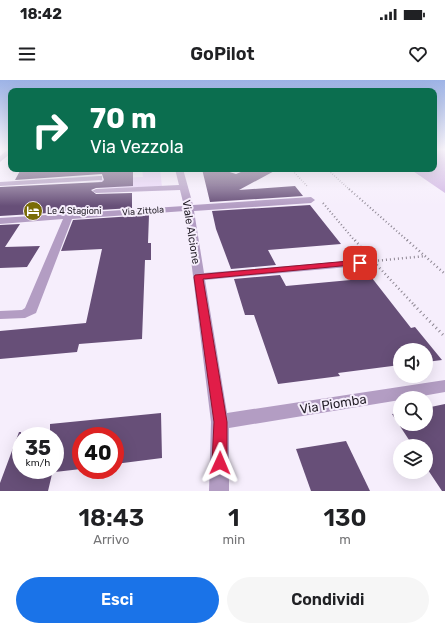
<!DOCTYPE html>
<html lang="it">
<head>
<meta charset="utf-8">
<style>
  body { margin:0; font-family:Rubik,sans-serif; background:#f6f6f6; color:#202124; height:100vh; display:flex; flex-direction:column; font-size:15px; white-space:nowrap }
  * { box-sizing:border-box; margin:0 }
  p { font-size:13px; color:#757577 }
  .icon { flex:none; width:22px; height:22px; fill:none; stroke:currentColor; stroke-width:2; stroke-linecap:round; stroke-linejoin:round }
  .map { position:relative; height:411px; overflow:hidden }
  .side { display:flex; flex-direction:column; background:#fff; flex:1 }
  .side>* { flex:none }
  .guide { position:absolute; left:8px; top:8px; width:429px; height:84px; border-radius:8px; box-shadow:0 4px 16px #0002; background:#0b6e4f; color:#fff; overflow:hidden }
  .buttons { position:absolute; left:393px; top:263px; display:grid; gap:8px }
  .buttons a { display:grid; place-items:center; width:40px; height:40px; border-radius:50%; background:#fff; box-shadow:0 4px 16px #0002; font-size:20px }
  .speed { position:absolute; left:12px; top:347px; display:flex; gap:8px; font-size:20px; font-weight:700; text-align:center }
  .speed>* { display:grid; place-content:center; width:52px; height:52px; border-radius:50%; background:#fff; box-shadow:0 4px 16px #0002; line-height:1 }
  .speed small { font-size:10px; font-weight:400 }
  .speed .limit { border:6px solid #d22; background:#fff; color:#111 }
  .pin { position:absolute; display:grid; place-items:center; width:34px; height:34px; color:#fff; margin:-17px; border-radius:8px; box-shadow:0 2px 6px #0006 }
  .me { position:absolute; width:44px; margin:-22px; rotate:1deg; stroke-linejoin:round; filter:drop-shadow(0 0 3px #0008) }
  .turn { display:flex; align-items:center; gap:14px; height:84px; padding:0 16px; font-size:18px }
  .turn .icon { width:52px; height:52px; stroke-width:2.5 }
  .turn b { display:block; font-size:28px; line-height:34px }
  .eta { display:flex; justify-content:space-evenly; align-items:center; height:68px; text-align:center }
  .eta b { font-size:24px; font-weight:600; line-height:28px }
  .button { display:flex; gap:8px; margin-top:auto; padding:8px 16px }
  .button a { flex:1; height:46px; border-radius:24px; background:#1a73e8; color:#fff; font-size:16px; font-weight:600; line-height:46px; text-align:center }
  .button a+a { background:#f6f6f6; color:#202124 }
  .status { display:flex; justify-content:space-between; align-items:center; height:28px; padding:0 20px; background:#fff; direction:ltr }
  .status svg { height:11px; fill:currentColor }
  header { display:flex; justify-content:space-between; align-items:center; height:52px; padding:0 16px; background:#fff; font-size:18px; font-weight:600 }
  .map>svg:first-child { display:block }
  .green { fill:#ead6f9 }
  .water { fill:#ceb2e2 }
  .building { fill:#674f78 }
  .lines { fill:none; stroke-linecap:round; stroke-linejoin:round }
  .path-far3 { stroke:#8d8692; stroke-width:1.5; stroke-dasharray:0.5 2; stroke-linecap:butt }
  .path-far2 { stroke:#8d8692; stroke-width:2; stroke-dasharray:1 2.5; stroke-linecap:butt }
  .path-far1 { stroke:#8d8692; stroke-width:2.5; stroke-dasharray:1 3; stroke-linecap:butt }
  .path { stroke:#8d8692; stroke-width:3; stroke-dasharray:1 3.5; stroke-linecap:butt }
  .minor { fill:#b39dc3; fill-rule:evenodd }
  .route { fill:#e11d48; stroke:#92132f }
  .labels { text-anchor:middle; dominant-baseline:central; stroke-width:4; stroke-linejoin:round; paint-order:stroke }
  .far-poi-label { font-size:9px; fill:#241f28; stroke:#f6eefc; text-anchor:start }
  .far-street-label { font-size:9px; fill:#241f28; stroke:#f6eefc }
  .street-label { font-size:11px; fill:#241f28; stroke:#f6eefc }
  .near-street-label { font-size:13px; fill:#241f28; stroke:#f6eefc }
</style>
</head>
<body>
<div class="status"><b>18:42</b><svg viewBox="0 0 49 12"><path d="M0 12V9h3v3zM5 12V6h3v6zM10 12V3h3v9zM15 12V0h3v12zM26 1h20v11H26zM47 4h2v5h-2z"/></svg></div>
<header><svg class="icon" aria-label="menu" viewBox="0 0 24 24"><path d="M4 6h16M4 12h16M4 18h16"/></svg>GoPilot<svg class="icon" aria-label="heart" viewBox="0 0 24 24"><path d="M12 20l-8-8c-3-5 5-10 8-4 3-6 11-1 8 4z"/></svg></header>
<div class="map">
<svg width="445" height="411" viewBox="0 0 445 411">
  <rect width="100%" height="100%" fill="#f6eefc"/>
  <path class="green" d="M142 89H160L162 107 98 108 100 99 143 97Z"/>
  <path class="water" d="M434 69H445V113L410 89H434Z"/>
  <g class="building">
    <path d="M21 89H133V106L96 108 91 110 96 114 132 113V128L0 136V107L102 102 104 100 102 94 15 100Z"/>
    <path d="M202 89H220L236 94 248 89H278L239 110 295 106 303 116 210 122Z"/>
    <path d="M310 125 341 164 268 170 276 185 231 189 216 149 212 131Z"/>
    <path d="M149 135 148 163H151V180H145L142 259 79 264 77 272 0 279V251L86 243 102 169 61 171 73 140Z"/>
    <path d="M20 144 5 167 40 166 27 187 0 188V145Z"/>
    <path d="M280 195 286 206 372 198 411 248 415 247 442 280 426 282V270H400V285L338 293 340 296 278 304 254 235H245L234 199Z"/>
    <path d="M445 324V411H442L426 387V366H413L392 334 400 333V344H426V328Z"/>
    <path d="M161 333 162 378 115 384V356H81V389L55 392V356H50V344Z"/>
    <path d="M19 352H21V390H53L48 411H0V403Z"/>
    <path d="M346 361 370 411H311L296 369Z"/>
  </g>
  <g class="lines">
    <g class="path-far3">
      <path d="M291 89 307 106"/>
      <path d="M327 89 350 110"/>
    </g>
    <g class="path-far2">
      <path d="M349 109 408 161"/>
      <path d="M323 123 355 161"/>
    </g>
    <g class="path-far1">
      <path d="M355 160 364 171"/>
      <path d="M407 160 445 194"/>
      <path d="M374 181 426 176"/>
      <path d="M374 182 415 226"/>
    </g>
    <path class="path" d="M414 225 445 257"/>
    <g class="minor">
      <path d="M8 69H11V73L0 82V76Z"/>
      <path d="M175 89H183L193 125 311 117 315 120 311 123 194 131 204 193 359 180 365 183 359 186 205 200 227 333 445 300V312L411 318H400V320L229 348V411H209L211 342 185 131 72 139 36 233 25 238 0 239V231L22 230 25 228 63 139 0 144V138L184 126 180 110 96 113 92 111 96 109 179 105Z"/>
      <path d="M99 96H102V100L0 106V102Z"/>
    </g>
  </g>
  <linearGradient id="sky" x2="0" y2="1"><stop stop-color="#9db3e6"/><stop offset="0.55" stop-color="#fbf7fe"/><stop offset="1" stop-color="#fbf7fe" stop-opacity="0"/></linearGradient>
  <rect width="445" height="126" fill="url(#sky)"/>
  <path class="route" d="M360 180 362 181 364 183 362 184 203 199 227 342V383L225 388 220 390 215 388 212 383 214 342 194 197 195 195Z"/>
  <defs>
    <symbol id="hotel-disc" viewBox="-11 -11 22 22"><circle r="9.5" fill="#7a6c07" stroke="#f6eefc"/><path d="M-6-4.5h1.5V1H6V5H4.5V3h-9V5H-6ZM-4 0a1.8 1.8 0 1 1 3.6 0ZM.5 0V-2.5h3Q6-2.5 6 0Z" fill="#fff"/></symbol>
  </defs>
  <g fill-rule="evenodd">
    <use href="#hotel-disc" x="22" y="120" width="22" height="22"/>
  </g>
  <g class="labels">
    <g class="far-poi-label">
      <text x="47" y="131">Le 4 Stagioni</text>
    </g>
    <g class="far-street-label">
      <text transform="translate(143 131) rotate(-4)">Via Zittola</text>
    </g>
    <g class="street-label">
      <text transform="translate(191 152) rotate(81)">Viale Alcione</text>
    </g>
    <g class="near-street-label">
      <text transform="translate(333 324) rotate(-9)">Via Piomba</text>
    </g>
  </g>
</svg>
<div class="buttons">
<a><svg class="icon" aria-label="sound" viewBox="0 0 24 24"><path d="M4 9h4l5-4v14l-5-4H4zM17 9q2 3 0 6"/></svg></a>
<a><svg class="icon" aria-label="search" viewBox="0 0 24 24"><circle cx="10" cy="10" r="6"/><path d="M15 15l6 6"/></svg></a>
<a><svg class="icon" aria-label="layers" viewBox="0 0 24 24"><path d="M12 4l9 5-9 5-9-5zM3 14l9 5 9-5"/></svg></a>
</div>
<div class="speed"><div>35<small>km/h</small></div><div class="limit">40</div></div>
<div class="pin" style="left:360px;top:183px;background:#d93025"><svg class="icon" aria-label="arrive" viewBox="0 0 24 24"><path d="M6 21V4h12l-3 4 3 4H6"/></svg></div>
<svg class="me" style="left:220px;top:383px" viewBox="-20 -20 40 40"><path d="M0-17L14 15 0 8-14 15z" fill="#e11d48" stroke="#fff" stroke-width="4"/></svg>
<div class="guide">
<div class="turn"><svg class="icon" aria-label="right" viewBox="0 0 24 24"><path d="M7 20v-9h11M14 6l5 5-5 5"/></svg><div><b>70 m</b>Via Vezzola</div></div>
</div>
</div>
<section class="side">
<div class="eta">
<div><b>18:43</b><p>Arrivo</p></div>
<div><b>1</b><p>min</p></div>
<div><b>130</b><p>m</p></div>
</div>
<div class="button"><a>Esci</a><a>Condividi</a></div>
</section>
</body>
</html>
